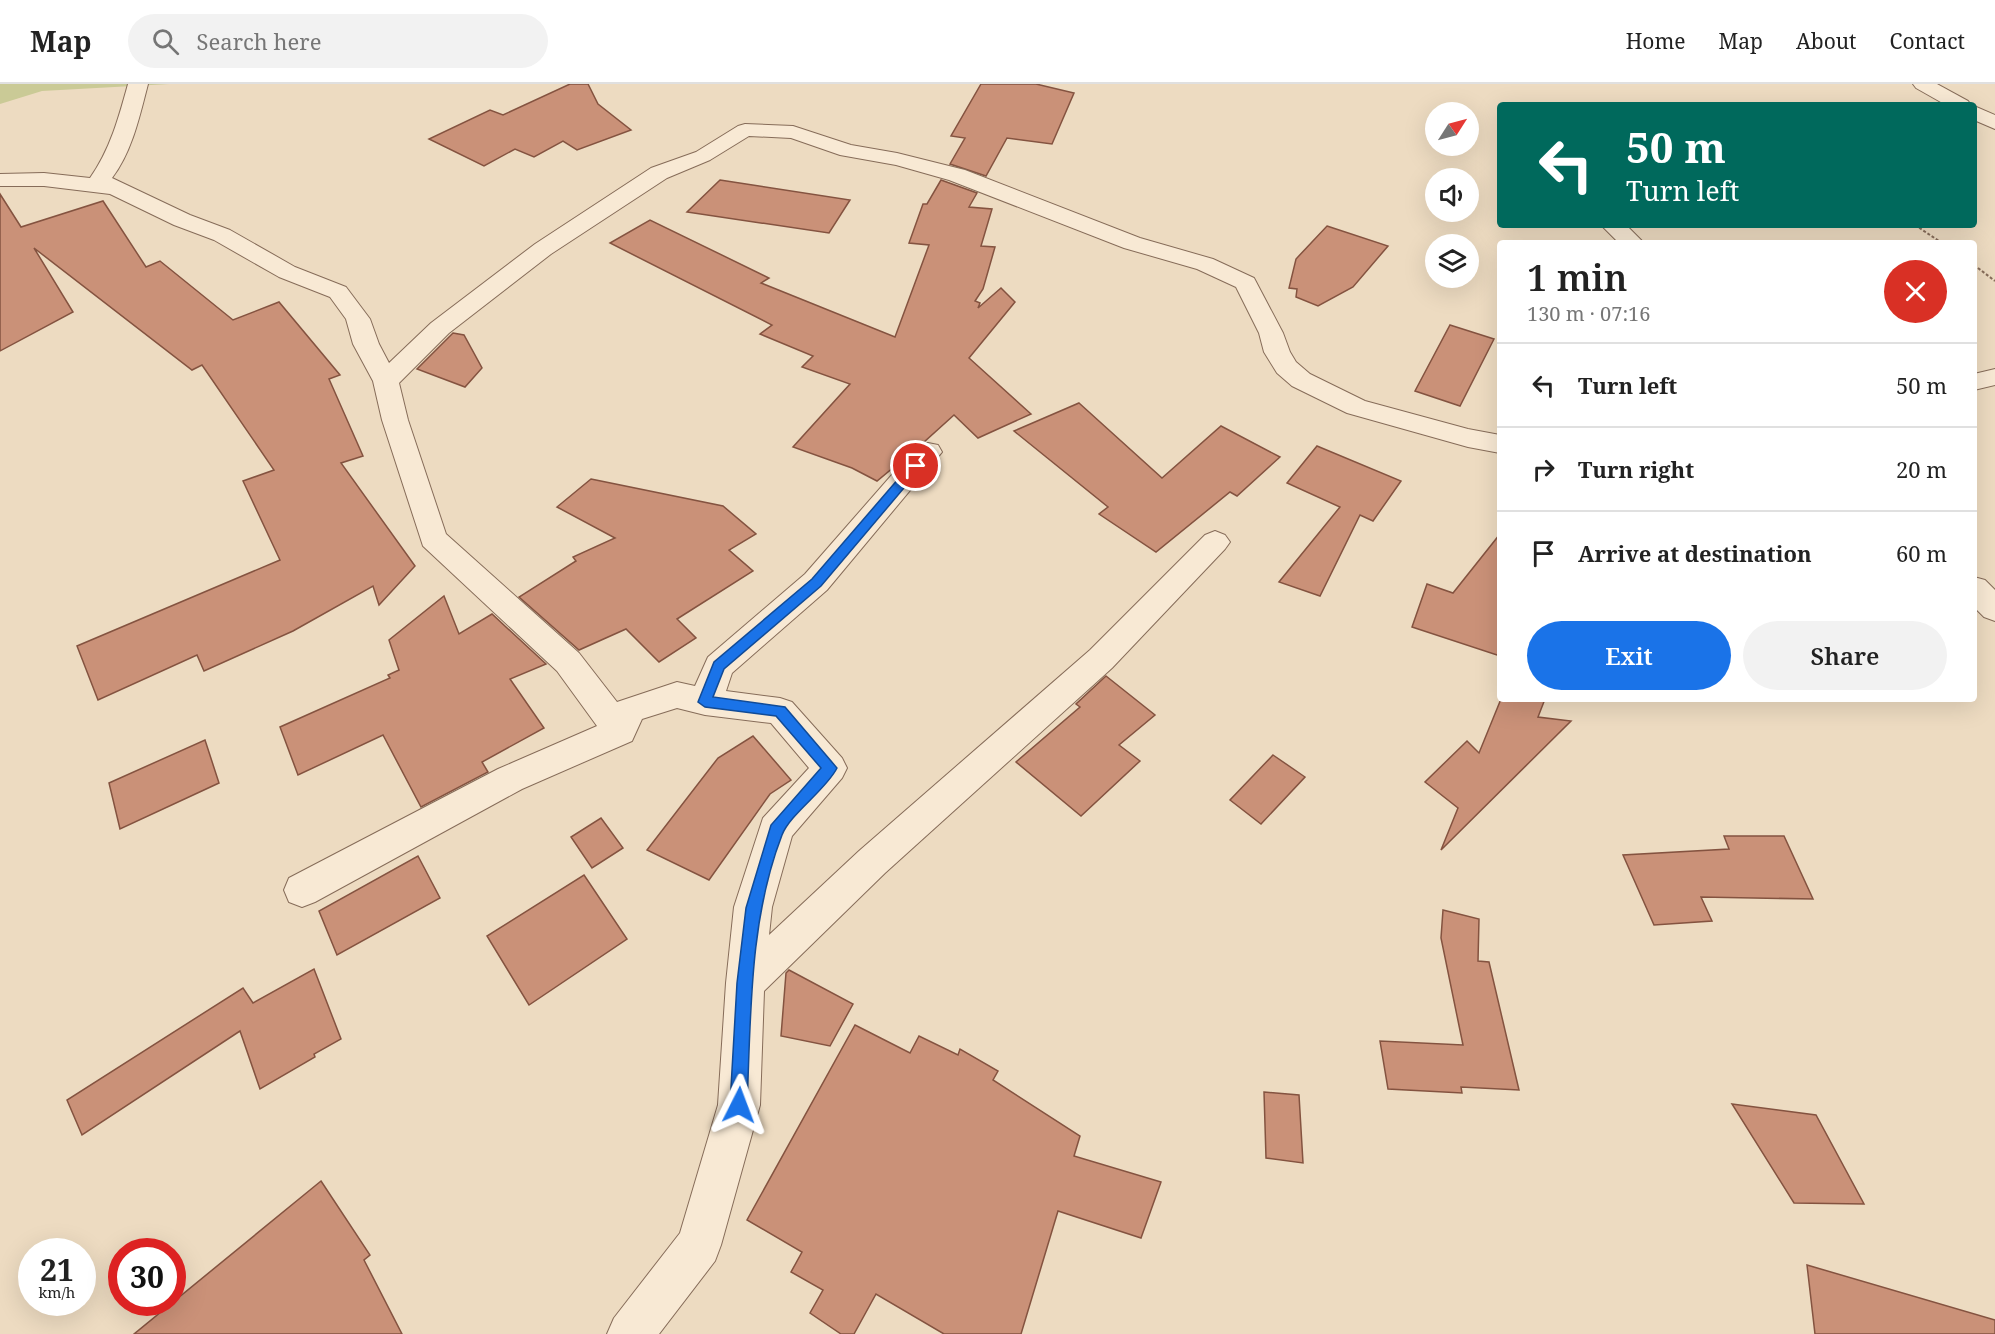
<!DOCTYPE html>
<html lang="en">
<head>
<meta charset="utf-8">
<style>
  body { margin:0; font-family:"Noto Serif",serif; background:#f2f2f2; color:#222; height:100vh; display:flex; flex-direction:column; font-size:22px; white-space:nowrap }
  * { box-sizing:border-box; margin:0 }
  p { font-size:20px; color:#767676 }
  .icon { flex:none; width:33px; height:33px; fill:none; stroke:currentColor; stroke-width:2; stroke-linecap:round; stroke-linejoin:round }
  .map { position:relative; flex:1; overflow:hidden }
  .details { position:absolute; left:1497px; top:156px; width:480px; height:462px; display:flex; flex-direction:column; background:#fff; border-radius:6px; box-shadow:0 6px 24px #0002 }
  .details>* { flex:none }
  .top-card { position:absolute; left:1497px; top:18px; width:480px; height:126px; border-radius:6px; box-shadow:0 6px 24px #0002; background:#00695c; color:#fff; overflow:hidden }
  .needle { width:39px; rotate:54deg }
  .buttons { position:absolute; left:1425px; top:18px; display:grid; gap:12px }
  .buttons a { display:grid; place-items:center; width:54px; height:54px; border-radius:50%; background:#fff; box-shadow:0 6px 24px #0002; font-size:30px }
  .speed { position:absolute; left:18px; top:1154px; display:flex; gap:12px; font-size:30px; font-weight:700; text-align:center }
  .speed>* { display:grid; place-content:center; width:78px; height:78px; border-radius:50%; background:#fff; box-shadow:0 6px 24px #0002; line-height:1 }
  .speed small { font-size:15px; font-weight:400 }
  .speed .limit { border:9px solid #d22; background:#fff; color:#111 }
  .pin { position:absolute; display:grid; place-items:center; width:51px; height:51px; color:#fff; margin:-26px; border:3px solid #fff; border-radius:50%; box-shadow:0 2px 6px #0007 }
  .me { position:absolute; width:66px; margin:-33px; rotate:3deg; stroke-linejoin:round; filter:drop-shadow(0 0 4px #0008) }
  .turn { display:flex; align-items:center; gap:21px; height:126px; padding:0 30px; font-size:27px }
  .turn .icon { width:78px; height:78px; stroke-width:2.5 }
  .turn b { display:block; font-size:42px; line-height:51px }
  .round { display:grid; place-items:center; flex:none; width:63px; height:63px; border-radius:32px; background:#f2f2f2 }
  .overview { display:flex; align-items:center; justify-content:space-between; height:102px; padding:0 30px }
  h1 { font-size:36px; font-weight:600; line-height:45px }
  .cta { display:flex; gap:12px; margin-top:auto; padding:12px 30px }
  .cta a { flex:1; height:69px; border-radius:36px; background:#1a73e8; color:#fff; font-size:24px; font-weight:600; line-height:69px; text-align:center }
  .cta a+a { background:#f2f2f2; color:#222 }
  ul { padding:0; list-style:none }
  li { display:flex; align-items:center; gap:18px; height:84px; padding:0 30px; border-top:2px solid #e0e0e0 }
  li div { flex:1 }
  li b { display:block; font-size:22px }
  li em { font-style:normal }
  header { display:flex; align-items:center; gap:36px; box-sizing:border-box; height:84px; padding:0 30px; background:#fff; border-bottom:2px solid #e0e0e0 }
  header strong { font-size:28px }
  nav { display:flex; gap:33px; margin-inline-start:auto; font-size:21px }
  .search { width:420px; height:54px; background:#f2f2f2; display:flex; align-items:center; gap:15px; box-sizing:border-box; padding:0 21px; border-radius:33px; color:#767676; font-size:22px }
  .map>svg:first-child { display:block }
  .green { fill:#caca96 }
  .building { fill:#ca9178; stroke:#845340; stroke-width:1.5 }
  .lines { fill:none; stroke-linecap:round; stroke-linejoin:round }
  .street-casing { stroke:#866c59; stroke-width:2 }
  .path { stroke:#866c59; stroke-width:2; stroke-dasharray:3 2; stroke-linecap:butt }
  .street { fill:#f8e9d4; fill-rule:evenodd }
  .route { fill:#1a73e8; stroke:#114b97; stroke-width:1.5 }
</style>
</head>
<body>
<header>
<strong>Map</strong>
<div class="search"><svg class="icon" aria-label="search" viewBox="0 0 24 24"><circle cx="10" cy="10" r="6"/><path d="M15 15l6 6"/></svg>Search here</div>
<nav><a>Home</a><a>Map</a><a>About</a><a>Contact</a></nav>
</header>
<div class="map">
<svg width="1995" height="1250" viewBox="0 0 1995 1250">
  <rect width="100%" height="100%" fill="#eddbc1"/>
  <path class="green" d="M0 0H169L42 7 0 20Z"/>
  <g class="building">
    <path d="M570 0H588L598 20 631 46 577 66 563 57 534 73 515 65 484 82 429 55 490 26 503 31Z"/>
    <path d="M981 0H1036L1074 9 1052 60 1007 54 986 92 950 80 965 54 951 52Z"/>
    <path d="M720 96 850 116 829 149 687 128Z"/>
    <path d="M941 96 977 109 969 123 992 125 981 162 995 163 983 205 975 217 980 219 978 224 1001 204 1015 218 969 274 1031 330 978 354 954 331 924 358 916 360 900 378 877 397 852 384 793 363 850 300 802 283 813 272 760 250 772 241 610 159 650 136 769 194 761 199 895 253 929 161 909 159 923 120H927Z"/>
    <path d="M0 110 21 143 103 117 146 183 160 177 233 236 279 218 340 291 329 295 363 372 341 379 415 482 379 521 373 502 293 547 204 587 197 571 98 616 77 562 280 476 243 397 274 386 202 281 192 286 34 164 73 228 0 267Z"/>
    <path d="M1327 142 1388 162 1353 203 1318 222 1296 213 1297 205 1289 204 1296 175Z"/>
    <path d="M1450 241 1494 255 1460 322 1415 307Z"/>
    <path d="M453 249 464 251 482 284 465 303 417 285Z"/>
    <path d="M1079 319 1162 394 1221 342 1280 373 1237 412 1230 408 1156 468 1099 430 1108 423 1014 347Z"/>
    <path d="M1317 362 1401 397 1373 437 1360 431 1320 512 1279 498 1340 423 1287 399Z"/>
    <path d="M591 395 723 422 756 450 729 466 753 487 677 535 696 554 659 578 626 545 579 566 519 513 576 477 573 473 615 454 557 423Z"/>
    <path d="M1500 450V572L1412 543 1427 500 1453 509Z"/>
    <path d="M444 512 459 550 492 530 546 580 510 595 544 644 482 678 488 688 421 723 383 651 298 691 280 643 390 594 388 591 399 586 389 556Z"/>
    <path d="M1106 592 1155 631 1119 661 1140 677 1081 732 1016 678 1080 623 1076 620Z"/>
    <path d="M1501 615H1545L1538 633 1571 637 1441 766 1458 724 1425 698 1467 657 1479 669Z"/>
    <path d="M753 652 791 696 770 710 709 796 647 766 718 674Z"/>
    <path d="M205 656 219 699 120 745 109 699Z"/>
    <path d="M1273 671 1305 693 1261 740 1230 716Z"/>
    <path d="M601 734 623 764 592 784 571 753Z"/>
    <path d="M1724 752H1784L1813 815 1701 813 1712 837 1654 841 1623 771 1729 765Z"/>
    <path d="M418 772 440 814 337 871 319 827Z"/>
    <path d="M584 791 627 855 529 921 487 852Z"/>
    <path d="M1443 826 1479 835 1478 877 1489 878 1519 1006 1461 1003 1462 1009 1388 1005 1380 957 1463 961 1441 854Z"/>
    <path d="M314 885 341 955 314 970 315 973 260 1005 240 947 82 1051 67 1016 243 904 253 919Z"/>
    <path d="M789 886 853 920 830 962 781 952 786 889Z"/>
    <path d="M855 941 910 969 919 952 958 971 960 965 998 987 993 996 1080 1052 1074 1072 1161 1098 1141 1154 1058 1127 1021 1250H944L876 1210 854 1250H841L810 1229 823 1206 791 1188 802 1168 747 1136Z"/>
    <path d="M1264 1008 1299 1011 1303 1079 1266 1074Z"/>
    <path d="M1732 1020 1816 1031 1864 1120 1794 1119Z"/>
    <path d="M321 1097 370 1171 364 1176 402 1250H134Z"/>
    <path d="M1807 1181 1995 1236V1250H1815Z"/>
  </g>
  <g class="lines">
    <defs>
      <g id="street">
        <path d="M128 0H148C140 31 132 68 112 94L190 131 230 146 295 183 346 203 370 235 379 260 389 279 431 239 535 160 651 84 696 68 738 42 745 40 793 42 851 61 897 69 965 86 1140 154 1213 175 1254 194 1283 249 1290 268 1296 278 1310 290 1365 317 1468 345 1500 351V369L1468 363 1347 329 1292 302 1277 289 1264 268 1259 249 1236 203 1197 185 1124 164 949 96 896 81 840 71 791 54 749 52 710 76 667 94 551 170 449 249 399 299 408 336 446 450 579 569 617 618 677 598 695 602 708 573 805 490 918 361 928 359 938 361 942 368 827 506 732 589 726 607 780 614 792 618 842 674 847 684 842 694 792 752 772 823 769 851 859 767 1090 566 1205 451 1215 447 1225 451 1230 458 1225 465 1112 584 885 789 764 907 760 1021 721 1161 715 1177 659 1250H607L614 1234 680 1149 718 1021 726 899 734 823 763 734 809 684 771 639 705 631 677 624 642 635 632 657 522 705 315 818 302 823 289 818 284 806 289 794 498 685 597 642 557 587 423 462 382 336 373 297 353 260 346 235 330 213 279 193 214 156 174 141 110 110 44 102H0V90L44 89 90 94C110 66 119 33 128 0Z"/>
        <path d="M1913 0H1937L1968 17 1971 21H1946L1916 4Z"/>
        <path d="M1974 22 1995 31V45L1974 36Z"/>
        <path d="M1601 141H1626L1644 159H1619Z"/>
        <path d="M1995 285V301L1974 306V290Z"/>
        <path d="M1974 493 1985 496 1995 506V537L1984 533 1974 523Z"/>
      </g>
    </defs>
    <use href="#street" class="street-casing"/>
    <g class="path">
      <path d="M1915 141 1942 159"/>
      <path d="M1974 181 1995 197"/>
    </g>
    <use href="#street" class="street"/>
  </g>
  <path class="route" d="M916 378 921 382 920 385 821 502 724 585 713 613 785 623 837 684C826 706 790 730 782 751 749 836 751 931 747 1021L745 1027 739 1030 733 1027 730 1021 737 899 746 824 771 741 821 684 776 632 705 623 698 618 714 578 812 495 912 379Z"/>
</svg>
<div class="buttons">
<a><svg class="needle" viewBox="-14 -14 28 28"><path d="M0-13l5 13h-10z" fill="#e53935"/><path d="M0 13l5-13h-10z" fill="#767676"/></svg></a>
<a><svg class="icon" aria-label="sound" viewBox="0 0 24 24"><path d="M4 9h4l5-4v14l-5-4H4zM17 9q2 3 0 6"/></svg></a>
<a><svg class="icon" aria-label="layers" viewBox="0 0 24 24"><path d="M12 4l9 5-9 5-9-5zM3 14l9 5 9-5"/></svg></a>
</div>
<div class="speed"><div>21<small>km/h</small></div><div class="limit">30</div></div>
<div class="pin" style="left:916px;top:382px;background:#d93025"><svg class="icon" aria-label="arrive" viewBox="0 0 24 24"><path d="M6 21V4h12l-3 4 3 4H6"/></svg></div>
<svg class="me" style="left:739px;top:1021px" viewBox="-20 -20 40 40"><path d="M0-17L14 15 0 8-14 15z" fill="#1a73e8" stroke="#fff" stroke-width="4"/></svg>
<div class="top-card">
<div class="turn"><svg class="icon" aria-label="left" viewBox="0 0 24 24"><path d="M17 20v-9H6M10 6l-5 5 5 5"/></svg><div><b>50 m</b>Turn left</div></div>
</div>
<section class="details">
<div class="overview"><div><h1>1 min</h1><p>130 m · 07:16</p></div><a class="round" style="background:#d93025;color:#fff"><svg class="icon" aria-label="close" viewBox="0 0 24 24"><path d="M6 6l12 12M18 6L6 18"/></svg></a></div>
<ul>
<li><svg class="icon" aria-label="left" viewBox="0 0 24 24"><path d="M17 20v-9H6M10 6l-5 5 5 5"/></svg><div><b>Turn left</b></div><em>50 m</em></li>
<li><svg class="icon" aria-label="right" viewBox="0 0 24 24"><path d="M7 20v-9h11M14 6l5 5-5 5"/></svg><div><b>Turn right</b></div><em>20 m</em></li>
<li><svg class="icon" aria-label="arrive" viewBox="0 0 24 24"><path d="M6 21V4h12l-3 4 3 4H6"/></svg><div><b>Arrive at destination</b></div><em>60 m</em></li>
</ul>
<div class="cta"><a>Exit</a><a>Share</a></div>
</section>
</div>
</body>
</html>
